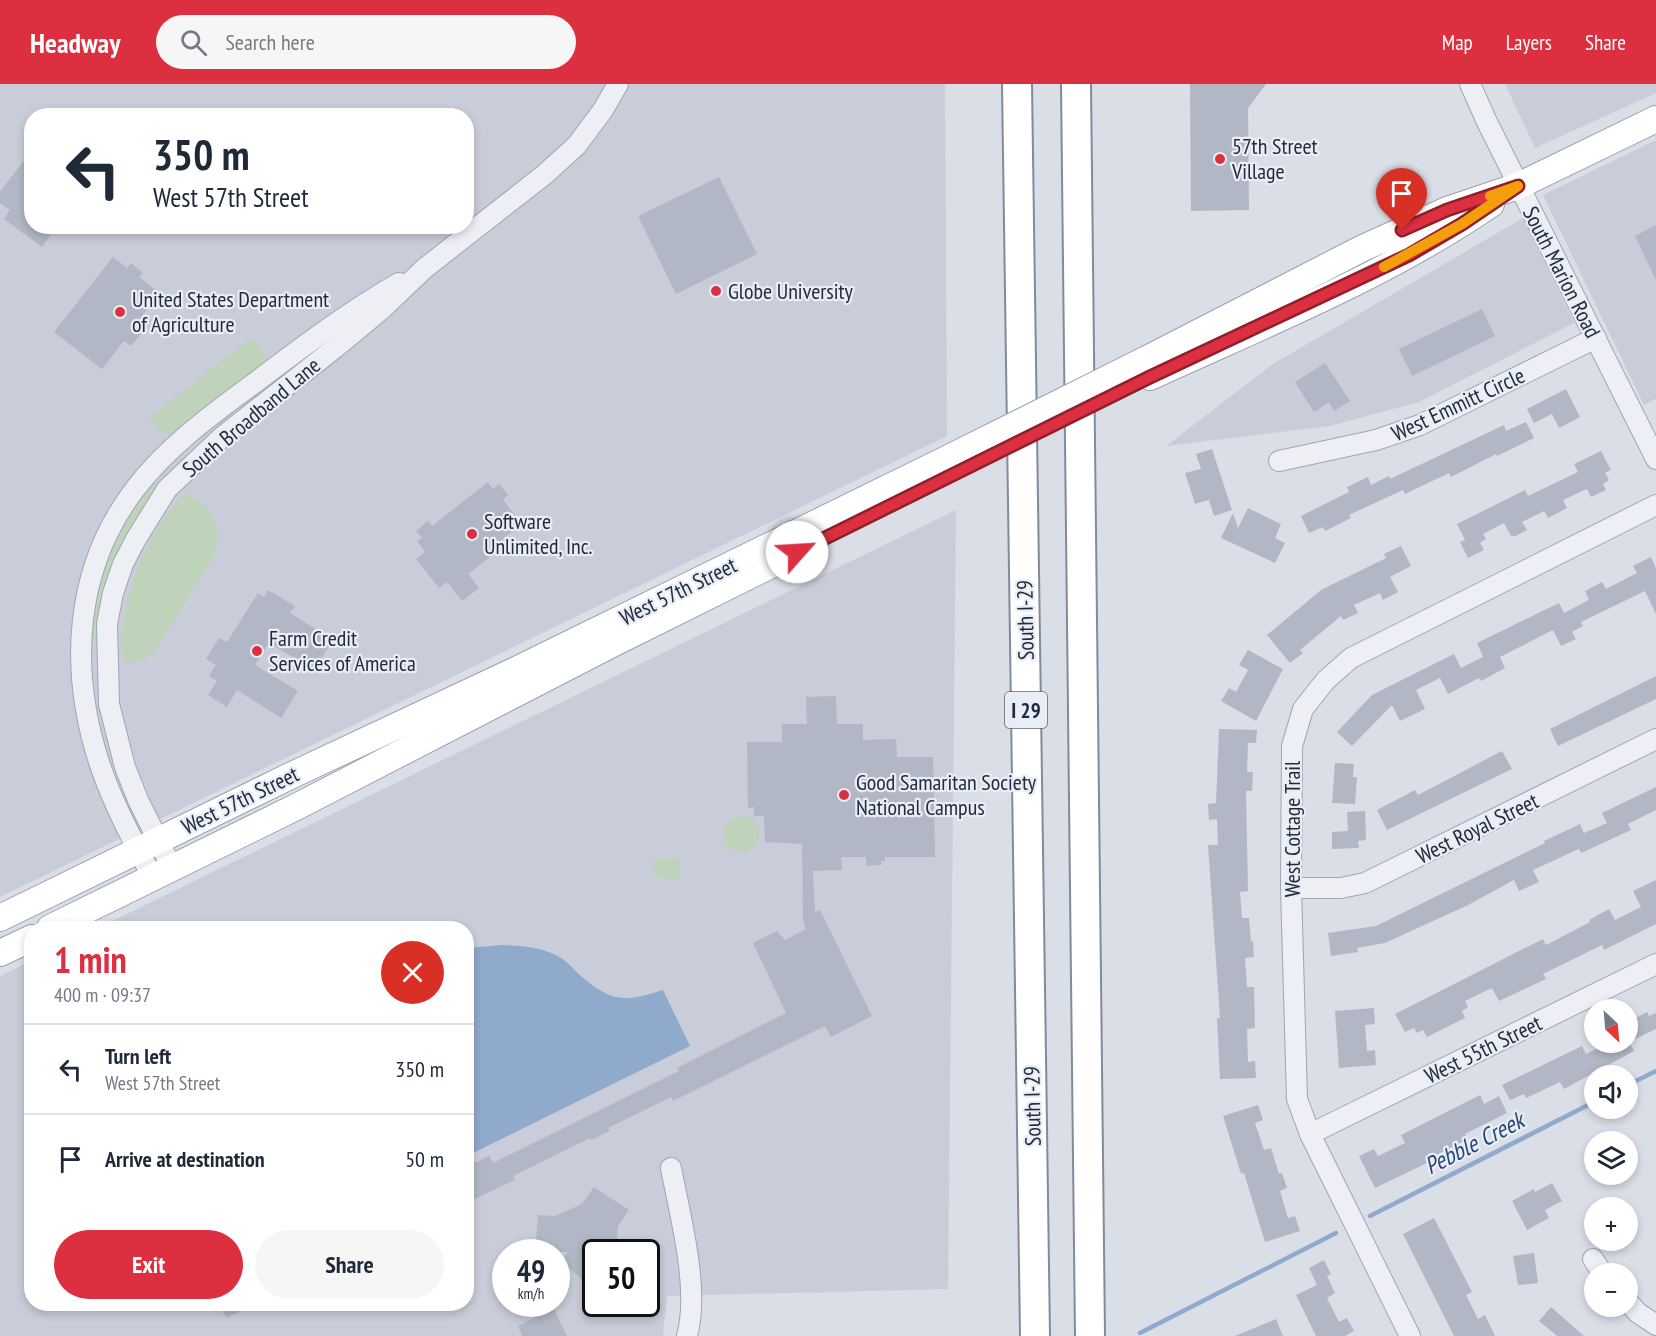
<!DOCTYPE html>
<html lang="en">
<head>
<meta charset="utf-8">
<style>
  body { margin:0; font-family:"PT Sans Narrow",sans-serif; background:#f6f6f7; color:#1f2937; height:100vh; display:flex; flex-direction:column; font-size:22px; white-space:nowrap }
  * { box-sizing:border-box; margin:0 }
  p { font-size:20px; color:#747a83 }
  .icon { flex:none; width:33px; height:33px; fill:none; stroke:currentColor; stroke-width:2; stroke-linecap:round; stroke-linejoin:round }
  .map { position:relative; flex:1; overflow:hidden }
  .side { position:absolute; left:24px; top:837px; width:450px; height:390px; display:flex; flex-direction:column; background:#fff; border-radius:24px; box-shadow:0 3px 9px #0003 }
  .side>* { flex:none }
  .hud { position:absolute; left:24px; top:24px; width:450px; height:126px; border-radius:24px; box-shadow:0 3px 9px #0003; background:#fff; color:#1f2937; overflow:hidden }
  .needle { width:39px; rotate:154deg }
  .fabs { position:absolute; left:1584px; top:915px; display:grid; gap:12px }
  .fabs a { display:grid; place-items:center; width:54px; height:54px; border-radius:50%; background:#fff; box-shadow:0 3px 9px #0003; font-size:30px }
  .speed { position:absolute; left:492px; top:1155px; display:flex; gap:12px; font-size:30px; font-weight:700; text-align:center }
  .speed>* { display:grid; place-content:center; width:78px; height:78px; border-radius:50%; background:#fff; box-shadow:0 3px 9px #0003; line-height:1 }
  .speed small { font-size:15px; font-weight:400 }
  .speed .limit { border:3px solid #111; border-radius:9px; background:#fff; color:#111 }
  .pin { position:absolute; display:grid; place-items:center; width:51px; height:51px; color:#fff; margin:-62px -26px; border-radius:50% 50% 50% 0; rotate:-45deg; box-shadow:0 0 6px #0007 }
  .pin .icon { rotate:45deg }
  .me { position:absolute; width:66px; margin:-33px; rotate:64deg; stroke-linejoin:round; filter:drop-shadow(0 0 4px #0008) }
  .turn { display:flex; align-items:center; gap:21px; height:126px; padding:0 30px; font-size:27px }
  .turn .icon { width:78px; height:78px; stroke-width:2.5 }
  .turn b { display:block; font-size:42px; line-height:51px }
  .round { display:grid; place-items:center; flex:none; width:63px; height:63px; border-radius:32px; background:#f6f6f7 }
  .headline { display:flex; align-items:center; justify-content:space-between; height:102px; padding:0 30px }
  h1 { font-size:36px; font-weight:800; line-height:45px; color:#dc2f40 }
  .action { display:flex; gap:12px; margin-top:auto; padding:12px 30px }
  .action a { flex:1; height:69px; border-radius:36px; background:#dc2f40; color:#fff; font-size:24px; font-weight:800; line-height:69px; text-align:center }
  .action a+a { background:#f6f6f7; color:#1f2937 }
  ul { padding:0; list-style:none }
  li { display:flex; align-items:center; gap:18px; height:90px; padding:0 30px; border-top:2px solid #e0e1e3 }
  li div { flex:1 }
  li b { display:block; font-size:22px }
  li em { font-style:normal }
  header { display:flex; align-items:center; gap:36px; box-sizing:border-box; height:84px; padding:0 30px; background:#dc2f40; color:#fff }
  header strong { font-size:28px }
  nav { display:flex; gap:33px; margin-inline-start:auto; font-size:21px }
  .search { width:420px; height:54px; background:#f6f6f7; display:flex; align-items:center; gap:15px; box-sizing:border-box; padding:0 21px; border-radius:33px; color:#747a83; font-size:22px }
  .map>svg:first-child { display:block }
  .built { fill:#c8cdd9; fill-rule:evenodd }
  .green { fill:#bfd2ba }
  .water { fill:#90aacb }
  .lines { fill:none; stroke-linecap:round; stroke-linejoin:round }
  .stream { stroke:#90aacb; stroke-width:4.5 }
  .building { fill:#b1b7c4 }
  .minor-casing { stroke:#9fa5b1; stroke-width:22 }
  .major-casing { stroke:#98a2b4; stroke-width:28 }
  .highway-casing { stroke:#808b9f; stroke-width:32 }
  .minor { stroke:#edeff5; stroke-width:20 }
  .major { stroke:#fff; stroke-width:26 }
  .highway { stroke:#fff; stroke-width:28 }
  .major-bridge-casing { stroke:#98a2b4; stroke-width:28; stroke-linecap:butt }
  .major-bridge { stroke:#fff; stroke-width:26 }
  .route-casing { stroke:#8f1f2a; stroke-width:15 }
  .route { stroke:#dc2f40; stroke-width:10 }
  .slow { stroke:#f59e0b; stroke-width:10 }
  .poi-dot { fill:#dc2f40; stroke:#e9edf5; stroke-width:2 }
  .labels { text-anchor:middle; dominant-baseline:central; stroke-width:4.5; stroke-linejoin:round; paint-order:stroke }
  .shield { fill:#e9edf5; stroke:#5e6575; stroke-width:1.5 }
  .shield-label { font-size:21px; font-weight:bold; fill:#232b3e }
  .poi-label { font-size:22px; fill:#232b3e; stroke:#e9edf5; text-anchor:start }
  .street-label { font-size:22px; fill:#232b3e; stroke:#e9edf5 }
  .water-label { font-size:24px; font-style:italic; fill:#294775; stroke:#e9edf5 }
</style>
</head>
<body>
<header>
<strong>Headway</strong>
<div class="search"><svg class="icon" aria-label="search" viewBox="0 0 24 24"><circle cx="10" cy="10" r="6"/><path d="M15 15l6 6"/></svg>Search here</div>
<nav><a>Map</a><a>Layers</a><a>Share</a></nav>
</header>
<div class="map">
<svg width="1656" height="1252" viewBox="0 0 1656 1252">
  <rect width="100%" height="100%" fill="#dadee7"/>
  <g class="built">
    <path d="M0 0H945L947 352 0 813ZM32 32H466V142H32Z"/>
    <path d="M1505 0H1656V9L1535 64Z"/>
    <path d="M1656 56V315L1644 321 1543 111Z"/>
    <path d="M1523 134 1574 239 1419 318 1330 342 1166 362 1273 280Z"/>
    <path d="M956 426 948 1205 667 1212 663 1252H0V892L31 877 32 1220H466V844H98ZM506 1168H556V1220H506ZM596 1168H646V1220H596Z"/>
  </g>
  <g class="green">
    <path d="M253 253 264 268 267 279 174 352 163 349 148 335Z"/>
    <path d="M151 399 155 401 157 405 99 556 89 559C88 521 105 465 126 432 133 420 143 410 151 399Z"/>
    <path d="M187 409C214 425 224 445 213 474L156 565C147 575 138 580 124 578 112 534 151 435 187 409Z"/>
    <circle cx="741" cy="750" r="18"/>
    <path d="M680 774V794L663 795 654 789V775Z"/>
  </g>
  <path class="water" d="M503 861C524 862 543 863 561 874 569 879 575 887 582 893 613 919 626 918 663 906L690 962 467 1072V864Z"/>
  <g class="lines">
    <g class="stream">
      <path d="M1628 1001 1656 987"/>
      <path d="M1370 1132 1594 1018"/>
      <path d="M1140 1249 1336 1149"/>
    </g>
  </g>
  <g class="building">
    <path d="M1190 0H1266L1248 24 1249 126 1191 127Z"/>
    <path d="M32 66V142H57L42 163 4 135 10 126 0 119V108Z"/>
    <path d="M719 93 757 170 676 210 638 132Z"/>
    <path d="M1656 141V196L1635 152Z"/>
    <path d="M113 173 127 184 131 179 143 189 139 193 160 209 137 238 145 245 131 262 124 257 102 285 54 248Z"/>
    <path d="M1482 225 1495 252 1412 292 1399 265Z"/>
    <path d="M1325 279 1350 317 1334 327 1329 318 1314 328 1295 298Z"/>
    <path d="M1566 305 1580 333 1559 344 1552 330 1534 339 1527 325Z"/>
    <path d="M1526 338 1534 354 1497 372 1496 370 1451 393 1449 389 1405 410 1403 406 1349 431 1351 434 1325 447 1323 443 1309 449 1301 432 1349 408 1347 403 1368 393 1371 401 1389 392 1390 395 1504 341 1506 347Z"/>
    <path d="M1212 365 1232 426 1214 432 1209 416 1195 420 1185 389 1201 385 1196 370Z"/>
    <path d="M1601 367 1611 386 1605 389 1609 396 1603 400 1606 406 1591 413 1587 405 1563 416 1567 424 1548 434 1544 427 1522 438 1527 446 1516 452H1511L1504 439 1483 450 1486 455 1480 459 1484 466 1468 474 1460 458 1465 456 1457 440 1525 406 1528 412 1578 388 1574 380Z"/>
    <path d="M488 398 493 405 499 400 508 411 503 416 522 440 486 468 490 473 468 490 479 504 462 517 447 498 439 504 416 475 425 468 417 457 422 454 416 447 428 437 432 442Z"/>
    <path d="M1248 424 1281 440 1275 454 1285 459 1275 479 1221 454 1233 429 1238 444Z"/>
    <path d="M1401 462 1411 482 1390 493 1398 508 1383 516 1380 509 1354 521 1358 529 1343 536 1341 532 1300 566 1303 569 1290 579 1267 551 1321 506 1386 474 1384 470Z"/>
    <path d="M1651 473 1656 484V530L1645 507 1581 538 1583 542 1572 548 1576 555 1561 562 1553 546 1500 573 1505 584 1481 597 1479 594 1448 610 1440 594 1416 606 1425 625 1400 637 1392 621 1352 662 1337 648 1372 611 1454 570 1461 584 1483 573 1477 559 1559 519 1564 529 1589 516 1585 507 1602 498 1606 505 1637 489 1633 482Z"/>
    <path d="M268 506 295 522 290 529 333 556 314 586 269 559 255 581 298 607 281 634 237 606 227 623 208 611 217 597 209 592 216 581 206 575 219 554 227 558 258 509 264 513Z"/>
    <path d="M1248 566 1283 585 1256 637 1221 617 1229 604 1236 608 1248 586 1239 581Z"/>
    <path d="M1656 592V615L1558 662 1550 645Z"/>
    <path d="M836 612 837 640H863V656L896 655 897 673H933L935 773H885V777H881V781L866 782V773H841L842 786 813 787 815 828 820 826 872 932 831 953 825 942 673 1017 671 1013 608 1044 610 1047 591 1056 590 1054 513 1092 515 1096 466 1119V1083L489 1072 493 1079 679 987 677 984 786 929 753 859 777 847 785 856 806 845 803 836 802 760 765 758 764 732H754V723L748 724 747 658H782V640H807L806 613Z"/>
    <path d="M1219 645 1257 646 1256 659H1248L1247 688H1253L1252 707H1246L1248 807 1240 808 1242 834H1249L1251 857H1253L1254 873 1245 874 1247 903H1254L1255 944 1247 945 1248 978 1255 977 1256 994 1220 995 1217 934H1220L1208 761H1218L1217 735 1209 736 1208 720 1216 719Z"/>
    <path d="M1502 667 1512 685 1387 746 1377 726 1415 706 1418 711Z"/>
    <path d="M1335 679 1354 680 1353 693H1357L1355 720 1332 719Z"/>
    <path d="M1656 703V726L1628 740 1631 746 1581 769 1579 765 1533 786 1539 798 1519 807 1514 796 1468 821 1385 859 1357 864 1358 868 1331 872 1328 849 1376 842 1545 759 1544 757 1580 740 1584 749 1607 739 1602 729Z"/>
    <path d="M1365 727 1366 756 1358 757 1359 764 1332 765V748L1348 747 1347 728Z"/>
    <path d="M1656 796V840L1604 866 1602 861 1543 890 1546 895 1499 917 1492 904 1471 914 1465 917 1468 923 1462 927 1465 934 1427 953 1423 946 1417 949 1414 944 1405 948 1395 930 1543 855 1546 861 1590 838 1589 836 1609 825 1615 836 1641 823 1633 807Z"/>
    <path d="M1374 924 1375 940 1365 941 1367 967 1375 966 1376 981 1339 984 1335 927Z"/>
    <path d="M1647 928 1649 932 1656 929V945L1629 958 1634 967 1564 1005 1560 998 1526 1014 1524 1010 1510 1016 1502 1001 1582 962 1586 970 1610 958H1628V938Z"/>
    <path d="M1480 1011 1484 1020 1499 1012 1507 1029 1465 1050 1468 1055 1428 1075 1429 1078 1375 1104 1359 1072 1374 1065 1378 1072 1405 1059 1401 1051Z"/>
    <path d="M1258 1021 1263 1036 1255 1039 1264 1066 1271 1064 1279 1090 1282 1089 1287 1104 1280 1107 1288 1134 1295 1132 1300 1147 1265 1158 1244 1089 1241 1090 1223 1032Z"/>
    <path d="M1552 1099 1562 1117 1545 1126 1549 1134 1527 1146 1512 1117 1534 1105 1535 1108Z"/>
    <path d="M594 1103 629 1126 618 1142 616 1168H596V1202L587 1206 580 1193 561 1178 568 1168H535L538 1131 555 1132 582 1120Z"/>
    <path d="M1434 1134 1472 1208 1466 1211 1478 1235 1485 1231 1495 1252H1454L1403 1150Z"/>
    <path d="M1534 1169 1538 1199 1518 1201 1513 1172Z"/>
    <path d="M1324 1176 1331 1190 1327 1192 1335 1209 1327 1214 1339 1238 1347 1234 1354 1247 1345 1252H1316L1296 1211 1317 1201 1309 1184Z"/>
    <path d="M219 1220H256L226 1234Z"/>
    <path d="M1551 1223 1584 1252H1557L1539 1237Z"/>
    <path d="M554 1225 567 1252H522L518 1242Z"/>
    <path d="M1276 1235 1283 1252H1235Z"/>
  </g>
  <g class="lines">
    <defs>
      <g id="minor">
        <path d="M1470 0 1487 38 1656 375"/>
        <path d="M1279 377 1376 356 1420 341 1596 254"/>
        <path d="M172 784 138 716 125 683 109 620 107 540 113 509 123 480 136 455 167 405 223 352 335 264 382 225 425 184 544 91 577 61 603 26 618 0"/>
        <path d="M153 794C133 757 112 718 99 678 69 585 74 485 135 405 167 363 211 331 253 300 301 264 348 228 399 199"/>
        <path d="M1291 804H1341L1365 799 1656 655"/>
        <path d="M1310 1050 1656 880"/>
        <path d="M671 1084C680 1132 700 1204 687 1252"/>
        <path d="M1593 1175 1603 1190"/>
        <path d="M1628 1218 1638 1229 1656 1241"/>
        <path d="M1410 1252 1310 1050 1297 1015 1291 804 1292 662 1303 625 1326 596 1351 574 1656 421"/>
      </g>
      <g id="major">
        <path d="M1143 277 1363 164 1447 126 1518 102 1656 35"/>
        <path d="M1150 293C1265 240 1386 192 1491 120"/>
        <path d="M0 834 290 692 516 586 953 372"/>
        <path d="M50 844 296 723 614 559 779 477"/>
        <path d="M0 869 32 854"/>
      </g>
      <g id="highway">
        <path d="M1017 0 1035 1252"/>
        <path d="M1076 0 1090 1252"/>
      </g>
    </defs>
    <use href="#minor" class="minor-casing"/>
    <use href="#major" class="major-casing"/>
    <use href="#highway" class="highway-casing"/>
    <use href="#minor" class="minor"/>
    <use href="#major" class="major"/>
    <use href="#highway" class="highway"/>
    <defs>
      <path id="major-bridge" d="M953 372 1143 277"/>
    </defs>
    <use href="#major-bridge" class="major-bridge-casing"/>
    <use href="#major-bridge" class="major-bridge"/>
  </g>
  <g class="lines">
    <defs>
      <path id="route" d="M797 468 1150 293 1409 171 1462 140 1518 102 1447 126 1402 146"/>
    </defs>
    <use href="#route" class="route-casing"/>
    <use href="#route" class="route"/>
    <path class="slow" d="M1384 183 1462 140 1518 102 1490 112"/>
  </g>
  <g class="poi-dot">
    <circle cx="1220" cy="75" r="6"/>
    <circle cx="716" cy="207" r="6"/>
    <circle cx="120" cy="228" r="6"/>
    <circle cx="472" cy="450" r="6"/>
    <circle cx="257" cy="567" r="6"/>
    <circle cx="844" cy="711" r="6"/>
  </g>
  <g class="labels">
    <rect class="shield" x="1005" y="608" width="42" height="36" rx="4.5"/>
    <g class="shield-label">
      <text x="1026" y="626">I 29</text>
    </g>
    <g class="poi-label">
      <text x="1232" y="62">57th Street<tspan x="1232" dy="25">Village</tspan></text>
      <text x="728" y="207">Globe University</text>
      <text x="132" y="215">United States Department<tspan x="132" dy="25">of Agriculture</tspan></text>
      <text x="484" y="437">Software<tspan x="484" dy="25">Unlimited, Inc.</tspan></text>
      <text x="269" y="554">Farm Credit<tspan x="269" dy="25">Services of America</tspan></text>
      <text x="856" y="698">Good Samaritan Society<tspan x="856" dy="25">National Campus</tspan></text>
    </g>
    <g class="street-label">
      <text transform="translate(1562 188) rotate(63)">South Marion Road</text>
      <text transform="translate(1458 320) rotate(-25)">West Emmitt Circle</text>
      <text transform="translate(251 333) rotate(-40)">South Broadband Lane</text>
      <text transform="translate(678 507) rotate(-26)">West 57th Street</text>
      <text transform="translate(1025 536) rotate(-91)">South I-29</text>
      <text transform="translate(240 716) rotate(-26)">West 57th Street</text>
      <text transform="translate(1477 744) rotate(-26)">West Royal Street</text>
      <text transform="translate(1292 745) rotate(-90)">West Cottage Trail</text>
      <text transform="translate(1483 965) rotate(-26)">West 55th Street</text>
      <text transform="translate(1032 1022) rotate(-91)">South I-29</text>
    </g>
    <g class="water-label">
      <text transform="translate(1474 1059) rotate(-27)">Pebble Creek</text>
    </g>
  </g>
</svg>
<div class="fabs">
<a><svg class="needle" viewBox="-14 -14 28 28"><path d="M0-13l5 13h-10z" fill="#e53935"/><path d="M0 13l5-13h-10z" fill="#747a83"/></svg></a>
<a><svg class="icon" aria-label="sound" viewBox="0 0 24 24"><path d="M4 9h4l5-4v14l-5-4H4zM17 9q2 3 0 6"/></svg></a>
<a><svg class="icon" aria-label="layers" viewBox="0 0 24 24"><path d="M12 4l9 5-9 5-9-5zM3 14l9 5 9-5"/></svg></a>
<a>+</a>
<a>−</a>
</div>
<div class="speed"><div>49<small>km/h</small></div><div class="limit">50</div></div>
<div class="pin" style="left:1402px;top:146px;background:#d93025"><svg class="icon" aria-label="arrive" viewBox="0 0 24 24"><path d="M6 21V4h12l-3 4 3 4H6"/></svg></div>
<svg class="me" style="left:797px;top:468px" viewBox="-20 -20 40 40"><circle r="19" fill="#fff"/><path d="M0-13L10 11 0 6-10 11z" fill="#dc2f40"/></svg>
<div class="hud">
<div class="turn"><svg class="icon" aria-label="left" viewBox="0 0 24 24"><path d="M17 20v-9H6M10 6l-5 5 5 5"/></svg><div><b>350 m</b>West 57th Street</div></div>
</div>
<section class="side">
<div class="headline"><div><h1>1 min</h1><p>400 m · 09:37</p></div><a class="round" style="background:#d93025;color:#fff"><svg class="icon" aria-label="close" viewBox="0 0 24 24"><path d="M6 6l12 12M18 6L6 18"/></svg></a></div>
<ul>
<li><svg class="icon" aria-label="left" viewBox="0 0 24 24"><path d="M17 20v-9H6M10 6l-5 5 5 5"/></svg><div><b>Turn left</b><p>West 57th Street</p></div><em>350 m</em></li>
<li><svg class="icon" aria-label="arrive" viewBox="0 0 24 24"><path d="M6 21V4h12l-3 4 3 4H6"/></svg><div><b>Arrive at destination</b></div><em>50 m</em></li>
</ul>
<div class="action"><a>Exit</a><a>Share</a></div>
</section>
</div>
</body>
</html>
